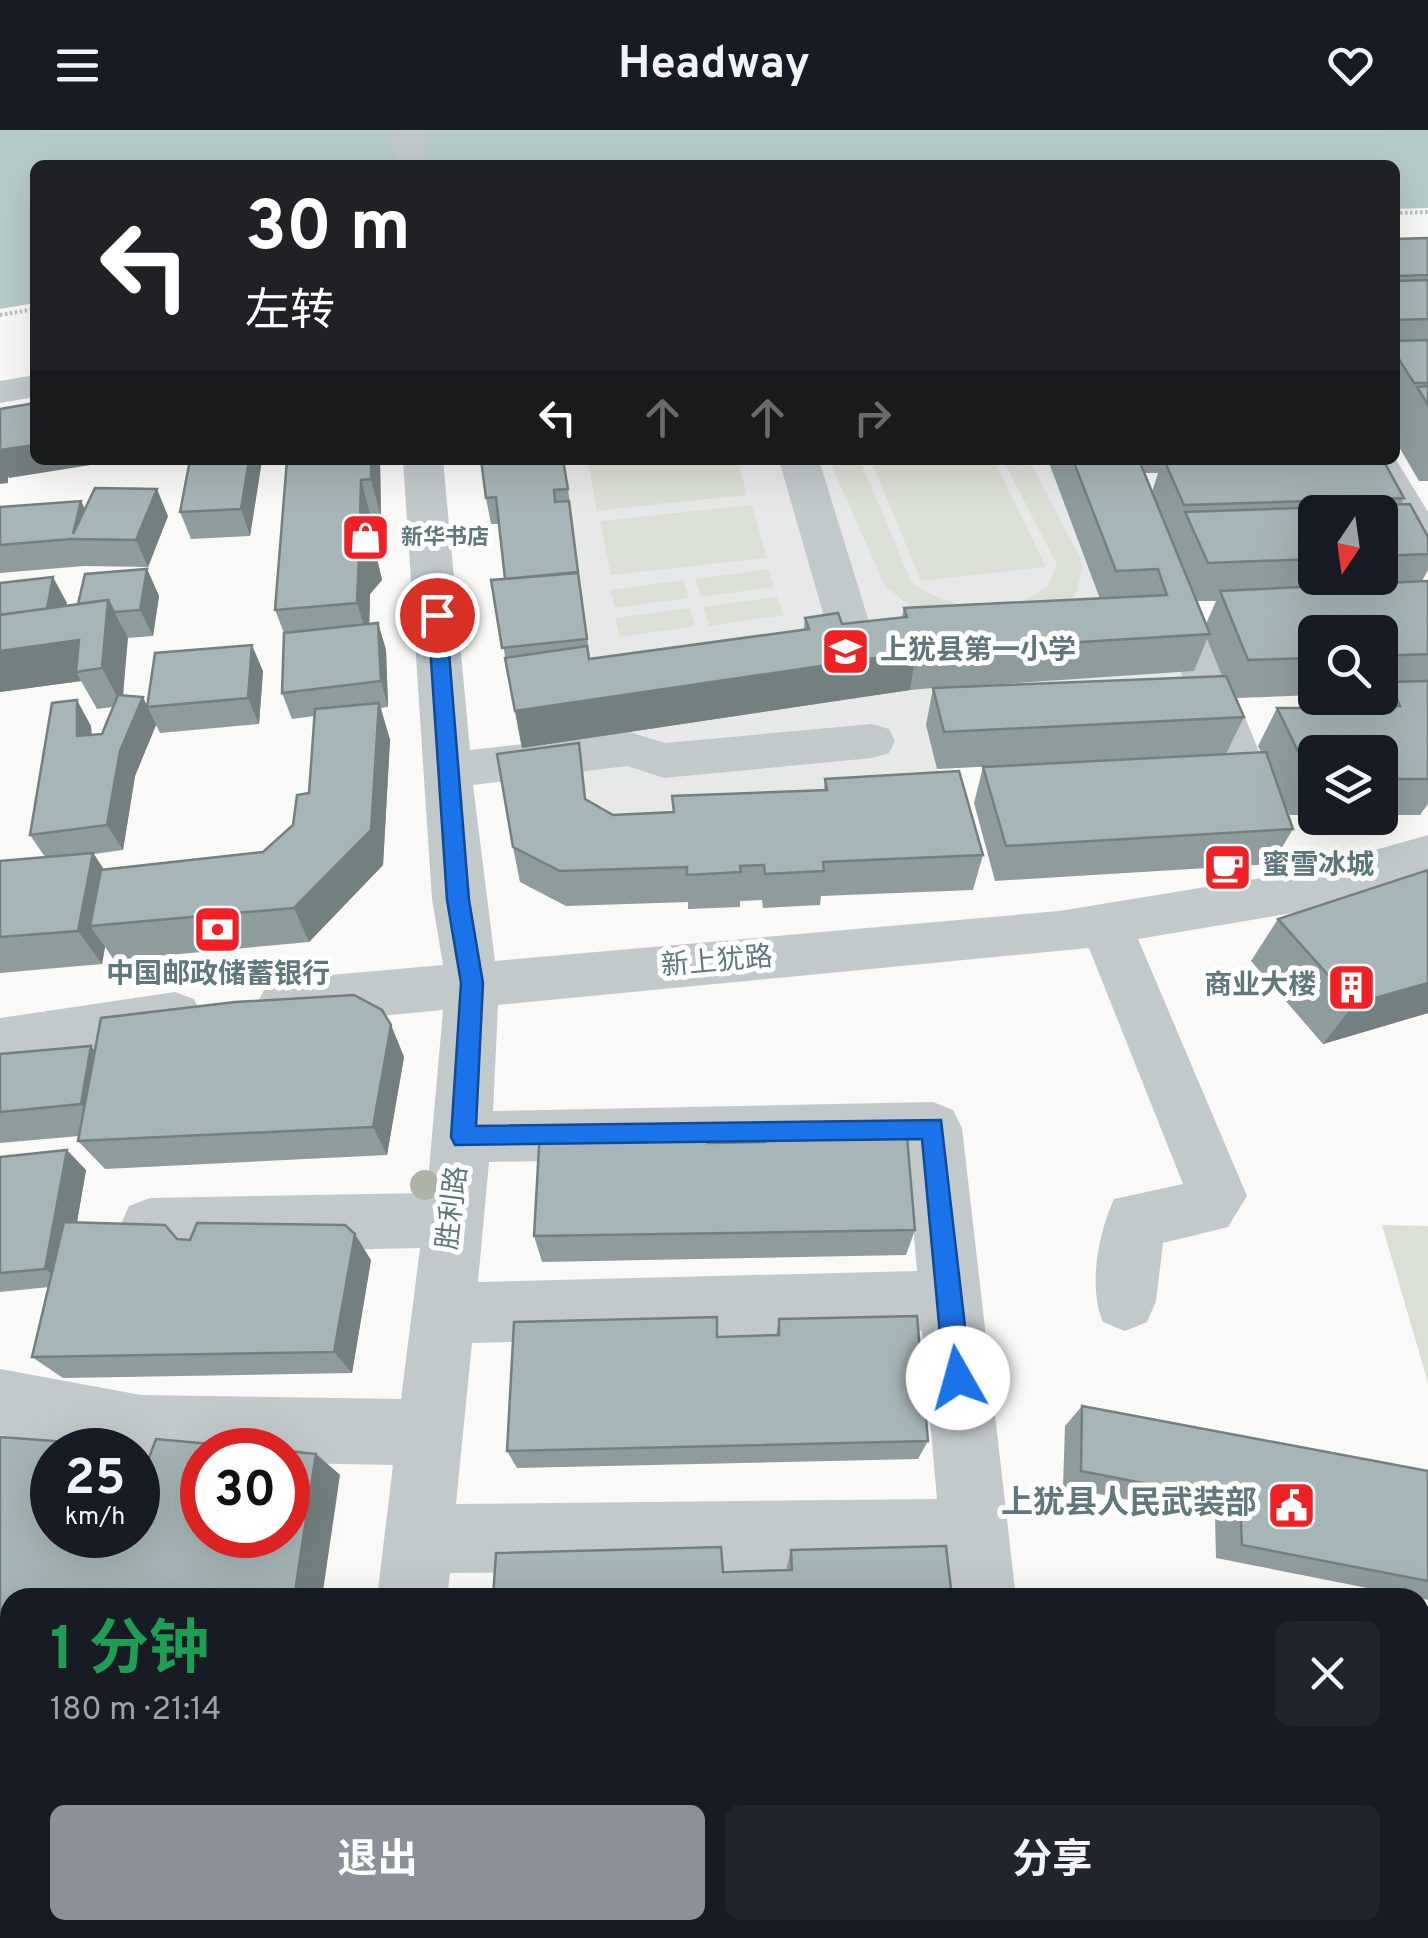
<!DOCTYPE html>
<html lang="zh">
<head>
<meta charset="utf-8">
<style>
  body { margin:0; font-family:Overpass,"Noto Sans SC",sans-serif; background:#20242c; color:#f1f3f6; height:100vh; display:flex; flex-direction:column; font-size:38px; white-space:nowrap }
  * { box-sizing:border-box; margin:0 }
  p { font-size:32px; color:#9ea1a6 }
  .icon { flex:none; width:55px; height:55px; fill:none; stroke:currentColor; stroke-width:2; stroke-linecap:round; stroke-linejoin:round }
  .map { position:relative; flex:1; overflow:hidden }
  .details { position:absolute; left:0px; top:1458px; width:1430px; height:352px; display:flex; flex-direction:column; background:#171b24; border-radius:30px 30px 0 0; box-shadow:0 10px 40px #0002 }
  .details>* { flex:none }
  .top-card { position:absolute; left:30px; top:30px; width:1370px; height:305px; border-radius:15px; box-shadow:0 10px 40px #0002; background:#202124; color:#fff; overflow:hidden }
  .needle { width:65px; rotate:193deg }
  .controls { position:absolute; left:1298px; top:365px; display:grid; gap:20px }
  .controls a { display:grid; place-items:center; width:100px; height:100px; border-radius:15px; background:#171b24; box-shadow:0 10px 40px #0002; font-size:50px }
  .speed { position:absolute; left:30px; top:1298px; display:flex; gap:20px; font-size:50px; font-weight:700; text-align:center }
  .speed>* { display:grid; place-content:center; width:130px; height:130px; border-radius:50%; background:#171b24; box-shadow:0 10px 40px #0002; line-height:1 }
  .speed small { font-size:25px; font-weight:400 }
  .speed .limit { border:15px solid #d22; background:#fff; color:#111 }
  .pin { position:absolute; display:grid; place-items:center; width:85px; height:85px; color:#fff; margin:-42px; border:5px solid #fff; border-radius:50%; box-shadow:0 2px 10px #0007 }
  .me { position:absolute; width:110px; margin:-55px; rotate:353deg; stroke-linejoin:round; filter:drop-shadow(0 0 8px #0008) }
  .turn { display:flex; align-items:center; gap:35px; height:210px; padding:0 50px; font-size:45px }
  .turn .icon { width:130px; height:130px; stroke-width:2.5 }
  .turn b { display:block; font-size:70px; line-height:85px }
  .lanes { display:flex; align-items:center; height:95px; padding:0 50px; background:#0003; justify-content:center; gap:50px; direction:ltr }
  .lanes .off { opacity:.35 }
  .round { display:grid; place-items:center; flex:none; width:105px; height:105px; border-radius:15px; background:#20242c }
  .headline { display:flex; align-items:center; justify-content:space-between; height:170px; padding:0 50px }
  h1 { font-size:60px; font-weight:700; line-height:75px; color:#1e9e55 }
  .cta { display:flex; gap:20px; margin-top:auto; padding:20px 50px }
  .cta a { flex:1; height:115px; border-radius:15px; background:#8c9099; color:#fff; font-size:40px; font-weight:700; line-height:115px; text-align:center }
  .cta a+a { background:#20242c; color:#f1f3f6 }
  header { display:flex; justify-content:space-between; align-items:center; height:130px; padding:0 50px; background:#171b24; font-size:45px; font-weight:700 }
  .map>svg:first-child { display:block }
  .built { fill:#e7e9e8 }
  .green { fill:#dbe0d6 }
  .water { fill:#b6caca }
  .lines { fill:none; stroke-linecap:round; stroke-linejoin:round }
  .path { stroke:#bcc1c3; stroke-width:4; stroke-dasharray:2.5 2.5; stroke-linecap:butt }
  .minor { fill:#c2c9cb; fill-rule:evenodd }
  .tree { fill:#acb4a5 }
  .wall { fill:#8f9c9d; fill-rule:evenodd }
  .shaded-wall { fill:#747f80 }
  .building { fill:#a6b5b7; stroke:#747f80; stroke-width:2.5 }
  .route { fill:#1a73e8; stroke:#114b97; stroke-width:2.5 }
  .labels { text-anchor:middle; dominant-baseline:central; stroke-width:10; stroke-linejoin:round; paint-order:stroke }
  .far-poi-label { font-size:22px; font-weight:bold; fill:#5e787e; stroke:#fff; text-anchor:start }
  .poi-label { font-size:28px; font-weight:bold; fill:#5e787e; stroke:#fff; text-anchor:start }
  .street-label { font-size:28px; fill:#5e787e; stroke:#fff }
  .near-poi-label { font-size:32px; font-weight:bold; fill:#5e787e; stroke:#fff; text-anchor:end }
</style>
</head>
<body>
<header><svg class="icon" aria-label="menu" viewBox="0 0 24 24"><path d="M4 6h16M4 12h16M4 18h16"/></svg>Headway<svg class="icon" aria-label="heart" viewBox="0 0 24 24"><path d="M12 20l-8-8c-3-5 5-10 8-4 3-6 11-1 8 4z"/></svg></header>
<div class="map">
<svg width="1428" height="1808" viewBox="0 0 1428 1808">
  <rect width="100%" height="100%" fill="#f9f9f7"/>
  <path class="built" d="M561 330H1112L1226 624 937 639 941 656 675 718 529 658 509 555 572 398Z"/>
  <g class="green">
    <path d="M737 330 747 365 597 381 588 331Z"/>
    <path d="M829 330H860L911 451 925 462 962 476 1021 473 1047 457 1057 435 1003 330H1029L1083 433 1076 464 1063 478 923 486 885 456Z"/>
    <path d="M871 330H994L1046 437 921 451Z"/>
    <path d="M752 375 767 428 611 445 600 391Z"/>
    <path d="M768 439 774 457 701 467 695 449Z"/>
    <path d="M683 450 689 468 615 478 610 460Z"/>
    <path d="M777 467 784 485 709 496 703 477Z"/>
    <path d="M690 478 695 496 620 507 615 488Z"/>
    <path d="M1382 1095 1428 1096V1253Z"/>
  </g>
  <path class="water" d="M0 0H1428V78L1395 79V35H35V173L0 179Z"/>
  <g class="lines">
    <g class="path">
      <path d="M1395 83 1428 82"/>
      <path d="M0 185 35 179"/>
    </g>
    <g class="minor">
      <path d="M393 0H423L426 35H394Z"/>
      <path d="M35 245V267L0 273V251Z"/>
      <path d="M1395 328 1428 382V429L1413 425 1357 330Z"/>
      <path d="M403 330H443L470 620 629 602 665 613 872 594 889 599 895 611 889 623 872 628 664 648 627 636 473 655 495 831 1059 781 1298 742 1428 705V743L1298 782 1138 809 1247 1066 1228 1097 1163 1113 1156 1171 1147 1192 1125 1201 1103 1192C1088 1157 1098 1104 1114 1069L1183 1054 1089 818 498 875 493 981 933 972 953 980 962 998 1016 1468H946L943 1438 450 1443 447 1468H377L393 1335 288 1333V1320H202V1332L141 1331 138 1320H83L0 1305V1239L141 1265 401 1269 420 1118 150 1124 129 1116 120 1096 129 1076 150 1068 427 1063 443 880 285 895 266 888 258 872 266 856 285 849 443 835 432 769ZM907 1024 917 1141 478 1152 489 1032ZM922 1201 937 1369 456 1374 472 1213Z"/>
      <path d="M779 330H819L878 521 872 532 856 536 840 532 834 521Z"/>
      <path d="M1100 330H1140L1287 690 1279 703 1262 709 1245 703 1237 690Z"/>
      <path d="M175 862 194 869 202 885 194 901 0 934V888Z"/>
      <rect x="0" y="1513" width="10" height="72"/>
      <path d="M323 1800H403L402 1808H322Z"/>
    </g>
  </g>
  <circle class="tree" cx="425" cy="1055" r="15"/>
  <g class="wall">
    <path d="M1428 108V351H1419L1395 310V109Z"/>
    <path d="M262 330 250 406 191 409 180 382Z"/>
    <path d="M287 330H380L381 387 371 388V403L382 450 370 464 369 494 378 493 386 520 388 577 381 578 390 610 383 735 309 812 114 830 105 817 102 834 0 843V731L45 727 30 705 91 596 92 605 102 604 113 577 97 579 81 551 0 562 67 473V476L78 474 147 439 159 466 153 506 127 508 123 566 147 574 263 541 259 594 160 603 156 595 135 646 123 720 94 724 104 740 263 722 293 695 309 663 314 586 292 589 282 563 284 503 275 480Z"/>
    <path d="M1048 330H1383L1404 368 1401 374 1428 407V440L1422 451H1428V674L1420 685H1380V622H1315V685H1290L1279 661 1293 699 1272 734 995 751 974 673 983 637 1041 634 937 639 926 595 933 558 910 560 522 618 491 450 505 449 499 394H491L486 368 568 359 590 529 804 499 805 488 842 494 902 487 904 478 1100 469ZM1144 343H1158L1152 362ZM1315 382H1380V448H1315ZM1197 471H1216L1206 494ZM1315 502H1380V563L1384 562 1375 577H1363L1305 572 1302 578H1277L1258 616 1261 622 1226 624 1244 587 1236 568 1315 565ZM1207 509 1222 546 957 557 1194 541Z"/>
    <path d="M81 371 85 380 168 386 148 437 84 436 0 443V377Z"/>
    <path d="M825 649 983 725 973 760 821 766 820 775 763 778 762 770 740 771V777L688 779V772L566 776 520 752 513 717 586 669 613 685 673 682 824 660Z"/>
    <path d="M1278 789 1428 883 1323 914 1251 831Z"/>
    <path d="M391 895 404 927 387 1025 105 1039 78 1011 79 1006 0 1013V924L95 921Z"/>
    <path d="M764 998 915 1100 906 1125 542 1132 534 1106 708 1013 763 1012Z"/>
    <path d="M0 1027 86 1040 77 1092 178 1110 371 1130 352 1243 63 1248 32 1227 49 1157 0 1162Z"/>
    <path d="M779 1189 928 1311 918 1329 517 1338 507 1321 717 1207 776 1205Z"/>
    <path d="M1082 1276 1428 1341V1470L1216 1428 1215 1387 1063 1357 1065 1296Z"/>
    <path d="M0 1307 122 1316 129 1320H52L138 1405V1326L147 1332 316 1324 340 1345 10 1468V1510H0Z"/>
    <path d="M791 1420 952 1468 723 1442 786 1440Z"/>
    <path d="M474 1800H1085L1131 1808H473Z"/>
    <path d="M1271 1800H1420L1428 1808H1316Z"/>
  </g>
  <g class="shaded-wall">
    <path d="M0 302 35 315V330H122L9 348 8 346V353L0 354Z"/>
    <path d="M249 330H262L250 406 241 379Z"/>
    <path d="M371 330H380L381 387 371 349Z"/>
    <path d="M361 350 371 388V403L382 450 370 464 369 511 357 473Z"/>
    <path d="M157 359 168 386 148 437 136 410Z"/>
    <path d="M81 371 94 398 73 404Z"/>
    <path d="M147 439 159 466 153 506 140 480Z"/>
    <path d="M53 447 67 473 61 511 0 519Z"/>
    <path d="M108 470 128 508 122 576 102 538Z"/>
    <path d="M378 493 386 520 388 577 381 551Z"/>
    <path d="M79 510 76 542 81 551 0 562V521Z"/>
    <path d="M252 515 263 541 259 594 248 568Z"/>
    <path d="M916 522 910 560 522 618 515 581Z"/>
    <path d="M143 567 156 595 135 646 123 720 107 695 120 621Z"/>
    <path d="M77 570 91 596 92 631 77 606Z"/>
    <path d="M379 573 390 610 383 735 309 812 294 778Z"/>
    <path d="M93 723 116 758 90 796 105 817 102 834 78 801Z"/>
    <path d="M1428 853V883L1323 914 1354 874Z"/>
    <path d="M391 895 404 927 387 1025 373 997Z"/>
    <path d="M91 916 116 946 107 1003 81 974Z"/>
    <path d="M67 1020 86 1040 66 1155 45 1139Z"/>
    <path d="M355 1104 371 1130 352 1243 334 1222Z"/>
    <path d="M316 1324 340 1345 322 1468H294Z"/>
    <path d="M138 1326 157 1338 138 1351Z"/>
    <path d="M10 1486V1503L0 1501V1499Z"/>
    <path d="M245 1800H262L261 1808H243Z"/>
  </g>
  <g class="building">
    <path d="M1428 108V145L1395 146V109Z"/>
    <path d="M1428 150V189L1395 190V151Z"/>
    <path d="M1428 210V253H1414L1395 223V211Z"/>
    <path d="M1428 256V275L1417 257Z"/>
    <path d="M35 273V315L0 320V279Z"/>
    <path d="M190 330H249L241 379 180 382Z"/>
    <path d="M287 330H371V349L361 350 360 391 369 397 372 412 359 426 357 473 275 480Z"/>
    <path d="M481 330H563L568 359 554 360 555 372 569 371 578 442 505 449 496 367 486 368Z"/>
    <path d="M1073 330H1139L1210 504 916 522 515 581 505 528 587 516 589 529 809 499 805 488 838 483 842 494 907 487 904 478 1167 465 1158 439 1116 441Z"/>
    <path d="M1164 330H1383L1404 368 1184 375Z"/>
    <path d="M95 358 157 359 136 410 71 409 0 415V377L81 371 73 404Z"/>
    <path d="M1410 374 1428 407V424L1380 426V382H1315V429L1208 433 1185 382Z"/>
    <path d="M147 439 140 480 114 482 108 470 78 474 85 444Z"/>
    <path d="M578 443 587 509 502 518 491 450Z"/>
    <path d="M53 447 47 479 0 485V453Z"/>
    <path d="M1428 451V524L1380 526V502H1315V528L1248 530 1220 461Z"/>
    <path d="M108 470 102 538 76 542 79 510 0 521V485Z"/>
    <path d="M378 493 381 551 282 563 284 503Z"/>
    <path d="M252 515 248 568 147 577 155 523Z"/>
    <path d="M1226 546 1244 587 944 602 933 558Z"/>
    <path d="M1428 551V649H1380V622H1315V648H1311L1277 578H1308L1305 572 1359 570 1363 577 1400 576 1390 552Z"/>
    <path d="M118 565 143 567 120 621 107 695 30 705 52 573 77 570V606L102 604Z"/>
    <path d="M379 573 371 700 294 778 90 796 101 740 263 722 293 695 297 665 309 663 315 579Z"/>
    <path d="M579 613 585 669 613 685 674 682 672 666 827 660 825 649 959 641 983 725 823 732 824 741 765 744 764 735 740 736 741 742 687 745V737L560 741 513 717 497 624Z"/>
    <path d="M1266 622 1293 699 1006 716 983 637Z"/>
    <path d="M93 723 78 801 0 807V731Z"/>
    <path d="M1428 740V853L1354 874 1278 789Z"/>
    <path d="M354 865 382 880 391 895 373 997 78 1011 101 888 235 872Z"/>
    <path d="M91 916 81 974 0 982V924Z"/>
    <path d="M906 995 915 1100 534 1106 540 999 708 996V1013L765 1012 764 998Z"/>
    <path d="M67 1020 45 1139 0 1143V1027Z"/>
    <path d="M64 1092 165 1095 177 1109 190 1110 197 1093 345 1095 355 1104 334 1222 32 1227Z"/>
    <path d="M917 1186 928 1311 507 1321 514 1192 717 1187V1207L779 1205V1189Z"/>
    <path d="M1082 1276 1428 1341V1451L1242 1415 1240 1372 1081 1341Z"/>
    <path d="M0 1307 122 1316 120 1320H52V1405H138V1343L143 1344 156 1309 277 1320H202V1405H288V1321L316 1324 294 1468H10V1486L0 1499Z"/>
    <path d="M946 1416 952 1468H493L496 1423 721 1417 723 1442 792 1440 791 1420Z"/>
    <path d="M0 1587 10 1589V1757L0 1755Z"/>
    <path d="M1420 1684 1428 1686V1808H1320L1304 1804V1800H1420Z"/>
    <path d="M151 1800H245L243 1808H149Z"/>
    <path d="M474 1800H933V1808H473Z"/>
    <path d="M937 1800H1061L1108 1808H936Z"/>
    <path d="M1273 1800H1293V1804Z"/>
  </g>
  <path class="route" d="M437 479 446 485 469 770 483 853 476 996 941 990 971 1248 967 1257 958 1261 948 1257 944 1248 922 1009 455 1015 451 1007 461 853 447 770 428 485Z"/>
  <defs>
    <symbol id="shop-square" viewBox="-11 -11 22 22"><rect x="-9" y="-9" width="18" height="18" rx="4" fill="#f02124" stroke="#fff"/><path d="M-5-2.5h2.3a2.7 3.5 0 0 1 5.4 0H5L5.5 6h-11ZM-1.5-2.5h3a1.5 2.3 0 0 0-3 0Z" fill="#fff"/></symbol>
    <symbol id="school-square" viewBox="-11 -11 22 22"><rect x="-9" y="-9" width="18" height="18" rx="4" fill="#f02124" stroke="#fff"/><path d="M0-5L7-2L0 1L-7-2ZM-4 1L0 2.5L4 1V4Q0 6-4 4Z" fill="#fff"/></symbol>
    <symbol id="cafe-square" viewBox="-11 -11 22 22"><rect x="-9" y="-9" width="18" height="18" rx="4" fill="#f02124" stroke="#fff"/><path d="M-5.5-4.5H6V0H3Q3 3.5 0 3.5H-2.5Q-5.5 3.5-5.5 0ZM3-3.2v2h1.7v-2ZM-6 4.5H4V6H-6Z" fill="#fff"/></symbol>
    <symbol id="bank-square" viewBox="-11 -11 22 22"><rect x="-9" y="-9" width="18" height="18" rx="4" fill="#f02124" stroke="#fff"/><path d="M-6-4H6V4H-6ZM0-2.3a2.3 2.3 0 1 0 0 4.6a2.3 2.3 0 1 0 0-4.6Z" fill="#fff"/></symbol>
    <symbol id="building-square" viewBox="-11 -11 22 22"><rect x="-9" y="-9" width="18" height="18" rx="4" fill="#f02124" stroke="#fff"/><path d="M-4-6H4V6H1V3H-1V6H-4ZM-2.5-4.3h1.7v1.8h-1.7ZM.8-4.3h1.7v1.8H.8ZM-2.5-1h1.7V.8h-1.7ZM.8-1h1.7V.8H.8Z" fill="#fff"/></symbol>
    <symbol id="civic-square" viewBox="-11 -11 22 22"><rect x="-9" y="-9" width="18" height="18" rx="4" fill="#f02124" stroke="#fff"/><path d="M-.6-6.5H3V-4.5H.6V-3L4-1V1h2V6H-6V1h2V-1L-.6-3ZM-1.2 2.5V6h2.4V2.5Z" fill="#fff"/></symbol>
  </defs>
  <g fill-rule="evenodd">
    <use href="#shop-square" x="338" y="380" width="55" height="55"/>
    <use href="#school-square" x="818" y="494" width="55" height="55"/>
    <use href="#cafe-square" x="1200" y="710" width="55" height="55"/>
    <use href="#bank-square" x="190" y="772" width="55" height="55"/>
    <use href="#building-square" x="1324" y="830" width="55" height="55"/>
    <use href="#civic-square" x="1264" y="1348" width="55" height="55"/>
  </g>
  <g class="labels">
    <g class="far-poi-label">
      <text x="401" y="408">新华书店</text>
    </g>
    <g class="poi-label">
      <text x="880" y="522">上犹县第一小学</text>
      <text x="1262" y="737">蜜雪冰城</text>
      <text x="218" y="846" text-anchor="middle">中国邮政储蓄银行</text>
      <text x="1316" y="857" text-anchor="end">商业大楼</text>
    </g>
    <g class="street-label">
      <text transform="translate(717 833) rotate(-5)">新上犹路</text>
      <text transform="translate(454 1078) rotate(-83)">胜利路</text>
    </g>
    <g class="near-poi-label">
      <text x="1257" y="1375">上犹县人民武装部</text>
    </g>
  </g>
</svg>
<div class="controls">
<a><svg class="needle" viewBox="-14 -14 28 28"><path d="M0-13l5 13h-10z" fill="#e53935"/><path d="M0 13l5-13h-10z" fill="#9ea1a6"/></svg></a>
<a><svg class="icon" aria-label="search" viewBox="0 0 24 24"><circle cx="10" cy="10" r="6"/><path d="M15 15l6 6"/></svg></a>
<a><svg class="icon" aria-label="layers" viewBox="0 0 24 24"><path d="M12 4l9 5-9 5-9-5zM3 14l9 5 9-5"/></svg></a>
</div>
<div class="speed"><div>25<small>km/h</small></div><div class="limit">30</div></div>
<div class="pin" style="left:437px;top:485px;background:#d93025"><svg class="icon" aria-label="arrive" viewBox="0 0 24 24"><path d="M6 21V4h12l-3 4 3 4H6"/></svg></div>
<svg class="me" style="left:958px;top:1248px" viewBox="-20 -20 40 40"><circle r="19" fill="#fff"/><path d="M0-13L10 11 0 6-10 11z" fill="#1a73e8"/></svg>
<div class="top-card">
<div class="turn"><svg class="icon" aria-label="left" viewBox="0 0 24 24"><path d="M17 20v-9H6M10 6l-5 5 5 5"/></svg><div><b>30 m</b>左转</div></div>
<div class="lanes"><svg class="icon" aria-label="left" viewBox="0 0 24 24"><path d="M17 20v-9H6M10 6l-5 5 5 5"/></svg><svg class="icon off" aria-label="ahead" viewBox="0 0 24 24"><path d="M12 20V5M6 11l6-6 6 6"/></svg><svg class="icon off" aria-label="ahead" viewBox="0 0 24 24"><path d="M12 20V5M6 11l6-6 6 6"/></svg><svg class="icon off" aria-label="right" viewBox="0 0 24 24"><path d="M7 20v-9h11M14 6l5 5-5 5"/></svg></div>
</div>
<section class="details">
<div class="headline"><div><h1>1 分钟</h1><p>180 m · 21:14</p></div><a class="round"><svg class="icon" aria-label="close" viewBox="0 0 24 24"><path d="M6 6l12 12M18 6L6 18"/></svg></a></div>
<div class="cta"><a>退出</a><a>分享</a></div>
</section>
</div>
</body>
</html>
